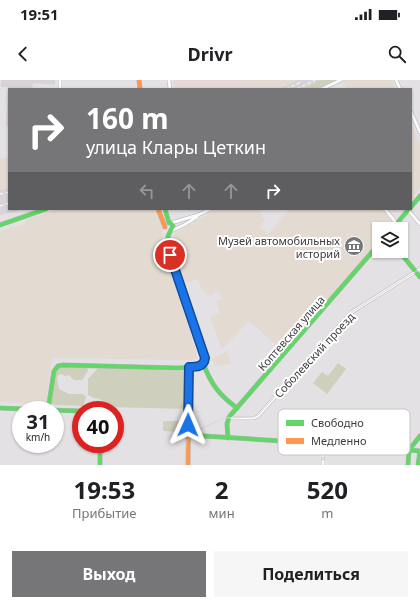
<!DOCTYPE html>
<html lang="ru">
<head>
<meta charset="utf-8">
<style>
  body { margin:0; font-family:"Noto Sans",sans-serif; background:#f6f6f6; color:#202124; height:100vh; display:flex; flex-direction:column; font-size:15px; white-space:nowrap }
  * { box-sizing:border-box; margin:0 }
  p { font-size:13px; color:#757577 }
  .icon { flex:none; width:22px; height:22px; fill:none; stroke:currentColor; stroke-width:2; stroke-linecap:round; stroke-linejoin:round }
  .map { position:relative; height:385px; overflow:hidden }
  .drawer { display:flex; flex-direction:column; background:#fff; flex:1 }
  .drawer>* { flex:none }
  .top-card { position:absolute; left:8px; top:8px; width:404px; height:122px; border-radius:0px; box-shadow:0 1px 3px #0004; background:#767577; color:#fff; overflow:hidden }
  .tools { position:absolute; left:372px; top:142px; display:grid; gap:8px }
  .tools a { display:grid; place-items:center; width:36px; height:36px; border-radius:0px; background:#fff; box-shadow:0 1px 3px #0004; font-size:20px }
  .speed { position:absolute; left:12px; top:321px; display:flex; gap:8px; font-size:20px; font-weight:700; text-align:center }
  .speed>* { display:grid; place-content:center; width:52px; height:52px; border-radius:50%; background:#fff; box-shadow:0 1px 3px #0004; line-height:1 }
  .speed small { font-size:10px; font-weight:400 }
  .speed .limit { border:6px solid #d22; background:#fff; color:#111 }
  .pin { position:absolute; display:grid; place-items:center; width:34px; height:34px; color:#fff; margin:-17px; border:2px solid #fff; border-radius:50%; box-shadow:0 1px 4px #0007 }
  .me { position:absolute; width:44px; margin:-22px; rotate:1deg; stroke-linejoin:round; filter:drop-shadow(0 0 3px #0008) }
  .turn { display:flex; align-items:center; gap:14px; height:84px; padding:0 12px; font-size:18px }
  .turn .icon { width:52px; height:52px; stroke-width:2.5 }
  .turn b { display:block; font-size:28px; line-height:34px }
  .lanes { display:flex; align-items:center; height:38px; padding:0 12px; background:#0003; justify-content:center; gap:20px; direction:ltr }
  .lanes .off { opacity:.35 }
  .eta { display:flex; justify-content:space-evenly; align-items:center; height:68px; text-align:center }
  .eta b { font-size:24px; font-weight:700; line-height:28px }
  .primary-button { display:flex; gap:8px; margin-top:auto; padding:8px 12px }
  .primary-button a { flex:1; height:46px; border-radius:0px; background:#767577; color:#fff; font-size:16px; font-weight:700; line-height:46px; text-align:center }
  .primary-button a+a { background:#f6f6f6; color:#202124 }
  .status { display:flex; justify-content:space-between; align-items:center; height:28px; padding:0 20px; background:#fff; direction:ltr }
  .status svg { height:11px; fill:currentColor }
  header { display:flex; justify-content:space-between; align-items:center; height:52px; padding:0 12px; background:#fff; font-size:18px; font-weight:700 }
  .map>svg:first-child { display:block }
  .commercial { fill:#e7d8d8 }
  .industrial { fill:#e3dad1 }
  .built { fill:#d8d3d9 }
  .green { fill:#cfcfbe }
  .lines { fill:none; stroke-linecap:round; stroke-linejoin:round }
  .street-casing { stroke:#b5b4b6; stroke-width:4 }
  .fast-casing { stroke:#b5b4b6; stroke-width:5 }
  .slow-casing { stroke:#b5b4b6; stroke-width:5 }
  .street { stroke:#fbfafb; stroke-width:3 }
  .fast { stroke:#63d668; stroke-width:4 }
  .slow { stroke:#ff974d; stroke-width:4 }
  .tram { stroke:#d7d6d7; stroke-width:1 }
  .rail-casing { stroke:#d7d6d7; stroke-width:2.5 }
  .rail { stroke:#fff; stroke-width:1; stroke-dasharray:3; stroke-linecap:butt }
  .route-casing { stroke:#114b97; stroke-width:10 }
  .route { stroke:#1a73e8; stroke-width:7 }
  .labels { text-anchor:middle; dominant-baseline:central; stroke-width:4; stroke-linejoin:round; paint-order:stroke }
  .poi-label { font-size:11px; fill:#3c3b3d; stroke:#fff; text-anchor:end }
  .street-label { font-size:11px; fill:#3c3b3d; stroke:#fff }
  .key { fill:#fff; stroke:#c4c4c5; stroke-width:1 }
  .key-label { font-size:11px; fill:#3c3b3d }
</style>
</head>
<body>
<div class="status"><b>19:51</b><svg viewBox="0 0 49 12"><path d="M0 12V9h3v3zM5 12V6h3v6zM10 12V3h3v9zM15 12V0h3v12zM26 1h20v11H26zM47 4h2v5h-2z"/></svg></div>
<header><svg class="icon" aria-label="back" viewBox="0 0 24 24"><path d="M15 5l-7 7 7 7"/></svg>Drivr<svg class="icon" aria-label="search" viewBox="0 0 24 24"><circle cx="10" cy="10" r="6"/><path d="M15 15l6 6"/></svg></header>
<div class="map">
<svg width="420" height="385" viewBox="0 0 420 385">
  <rect width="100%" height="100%" fill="#e3e1e4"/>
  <path class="commercial" d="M173 0H252L249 2 252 7 248 9H174Z"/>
  <g class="industrial">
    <path d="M252 0H297L279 9H248L252 7 249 2Z"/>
    <path d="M344 0H392L396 9H347L343 1Z"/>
    <path d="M411 43 420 63V108L411 119Z"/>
    <path d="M9 77V108L0 110V79Z"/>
    <path d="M58 129H155L163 150 161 163 165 176 196 271 197 276 195 279 190 280 52 278 46 324 0 322V151L25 144V140Z"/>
    <path d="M217 129H259L265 140 259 147 268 154 290 129H382L393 142V145L390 149H379V162L283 271 249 241 222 269 210 237 220 233 216 221 222 219 219 211 218 210 211 216 206 214 204 211H202L198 199 184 203 171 160 173 159 172 158 175 157 174 154Z"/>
    <path d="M227 271 231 284 215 286 212 279Z"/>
  </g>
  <g class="built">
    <path d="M1 0H55V5L33 3 32 9H9V46H6L8 7H1Z"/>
    <path d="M297 0H320L302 9H279Z"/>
    <path d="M9 108V129H25L0 135V110Z"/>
  </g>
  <g class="green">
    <path d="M320 0H336L317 9H302Z"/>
    <path d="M338 283 346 289 327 314 313 303 322 292 328 296Z"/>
    <path d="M61 287H87L88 291 82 300H74L69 295 65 296 62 294 58 295 57 298 59 309 69 314H83L86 317 83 326 55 325 51 323C53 313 51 293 61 287Z"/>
    <path d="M98 288 187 291 186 329 109 327C106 318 96 320 88 315V299Z"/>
    <path d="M163 341H183V352L163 351Z"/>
  </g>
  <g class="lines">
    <defs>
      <g id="street">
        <path d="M169 0 170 9"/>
        <path d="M396 0 400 9"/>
        <path d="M60 9V0"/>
        <path d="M322 9 341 0"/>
        <path d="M411 32 420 52"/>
        <path d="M385 129 397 144"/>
        <path d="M408 130 420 144"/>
        <path d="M171 143 198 135 211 129"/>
        <path d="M171 151 184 145 197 137"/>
        <path d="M228 338H254L258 336 320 266 352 232 420 189"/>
        <path d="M323 376 324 364"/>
        <path d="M323 381V385"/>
      </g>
      <g id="fast">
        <path d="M411 127 420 116"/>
        <path d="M165 129 169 143H171L173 146 168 156V168L203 272 205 279 203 283C211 304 219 315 237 328"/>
        <path d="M0 145 46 129"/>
        <path d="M392 149 409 129"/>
        <path d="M399 171 420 197"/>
        <path d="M0 328 48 330 54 291 58 286 63 285 178 288 197 287 203 283"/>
        <path d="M48 330 81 331"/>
        <path d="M188 355 378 367 420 371"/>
        <path d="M228 358 227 344 229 337 379 164"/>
        <path d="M100 364V385"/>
        <path d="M408 385 409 370 420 356"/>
        <path d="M418 385 420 371"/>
      </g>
      <g id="slow">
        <path d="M139 0 140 9"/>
        <path d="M158 129 165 147"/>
        <path d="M188 385 189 287"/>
      </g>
    </defs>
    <use href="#street" class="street-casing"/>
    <use href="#fast" class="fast-casing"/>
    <use href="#slow" class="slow-casing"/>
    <use href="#street" class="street"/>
    <use href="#fast" class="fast"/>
    <use href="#slow" class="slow"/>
    <path class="tram" d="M185 385 186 363 189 357 194 352 224 338 254 337 258 335 352 232 420 189"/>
    <defs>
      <g id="rail">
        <path d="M286 9 301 2"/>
        <path d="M297 9 315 0"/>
        <path d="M0 114 9 112"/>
        <path d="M0 126 9 123"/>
      </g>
    </defs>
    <use href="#rail" class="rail-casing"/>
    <use href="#rail" class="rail"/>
  </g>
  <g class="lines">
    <defs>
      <path id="route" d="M170 175 205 278C204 287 196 287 189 287L188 345"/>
    </defs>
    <use href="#route" class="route-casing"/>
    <use href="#route" class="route"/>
  </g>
  <defs>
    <symbol id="museum-disc" viewBox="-11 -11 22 22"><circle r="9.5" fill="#767577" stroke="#fff"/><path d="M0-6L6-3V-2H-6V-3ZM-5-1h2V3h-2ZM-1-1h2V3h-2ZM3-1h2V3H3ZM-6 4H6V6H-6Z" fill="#fff"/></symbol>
  </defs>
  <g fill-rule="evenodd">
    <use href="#museum-disc" x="343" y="155" width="22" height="22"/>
  </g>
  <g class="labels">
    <g class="poi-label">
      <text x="340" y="160">Музей автомобильных<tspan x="340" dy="13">историй</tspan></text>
    </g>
    <g class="street-label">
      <text transform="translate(291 253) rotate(-49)">Коптевская улица</text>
      <text transform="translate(314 275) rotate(-47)">Соболевский проезд</text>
    </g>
  </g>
  <rect x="278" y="329" width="132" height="46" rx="6" class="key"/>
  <rect x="286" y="340" width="18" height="6" fill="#63d668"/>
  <rect x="286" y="358" width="18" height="6" fill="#ff974d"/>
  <g class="key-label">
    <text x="311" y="347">Свободно</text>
    <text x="311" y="365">Медленно</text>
  </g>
</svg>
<div class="tools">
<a><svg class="icon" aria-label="layers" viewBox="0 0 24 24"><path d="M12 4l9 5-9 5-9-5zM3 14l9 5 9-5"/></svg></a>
</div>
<div class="speed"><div>31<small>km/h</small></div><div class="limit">40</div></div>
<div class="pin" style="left:170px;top:175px;background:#d93025"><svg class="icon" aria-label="arrive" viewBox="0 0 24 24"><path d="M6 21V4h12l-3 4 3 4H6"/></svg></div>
<svg class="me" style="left:188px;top:345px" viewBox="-20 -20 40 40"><path d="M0-17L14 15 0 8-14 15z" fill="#1a73e8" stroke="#fff" stroke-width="4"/></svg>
<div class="top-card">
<div class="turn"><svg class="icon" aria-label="right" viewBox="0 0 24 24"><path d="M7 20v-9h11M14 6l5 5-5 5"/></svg><div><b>160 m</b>улица Клары Цеткин</div></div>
<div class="lanes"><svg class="icon off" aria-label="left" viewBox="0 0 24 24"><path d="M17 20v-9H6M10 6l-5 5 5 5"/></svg><svg class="icon off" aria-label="ahead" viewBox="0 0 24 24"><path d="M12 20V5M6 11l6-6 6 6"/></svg><svg class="icon off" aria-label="ahead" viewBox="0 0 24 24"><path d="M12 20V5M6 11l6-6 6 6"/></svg><svg class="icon" aria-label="right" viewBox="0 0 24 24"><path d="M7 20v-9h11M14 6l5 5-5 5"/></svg></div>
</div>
</div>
<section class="drawer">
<div class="eta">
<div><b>19:53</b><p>Прибытие</p></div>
<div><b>2</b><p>мин</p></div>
<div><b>520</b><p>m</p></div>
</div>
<div class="primary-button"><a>Выход</a><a>Поделиться</a></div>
</section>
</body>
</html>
